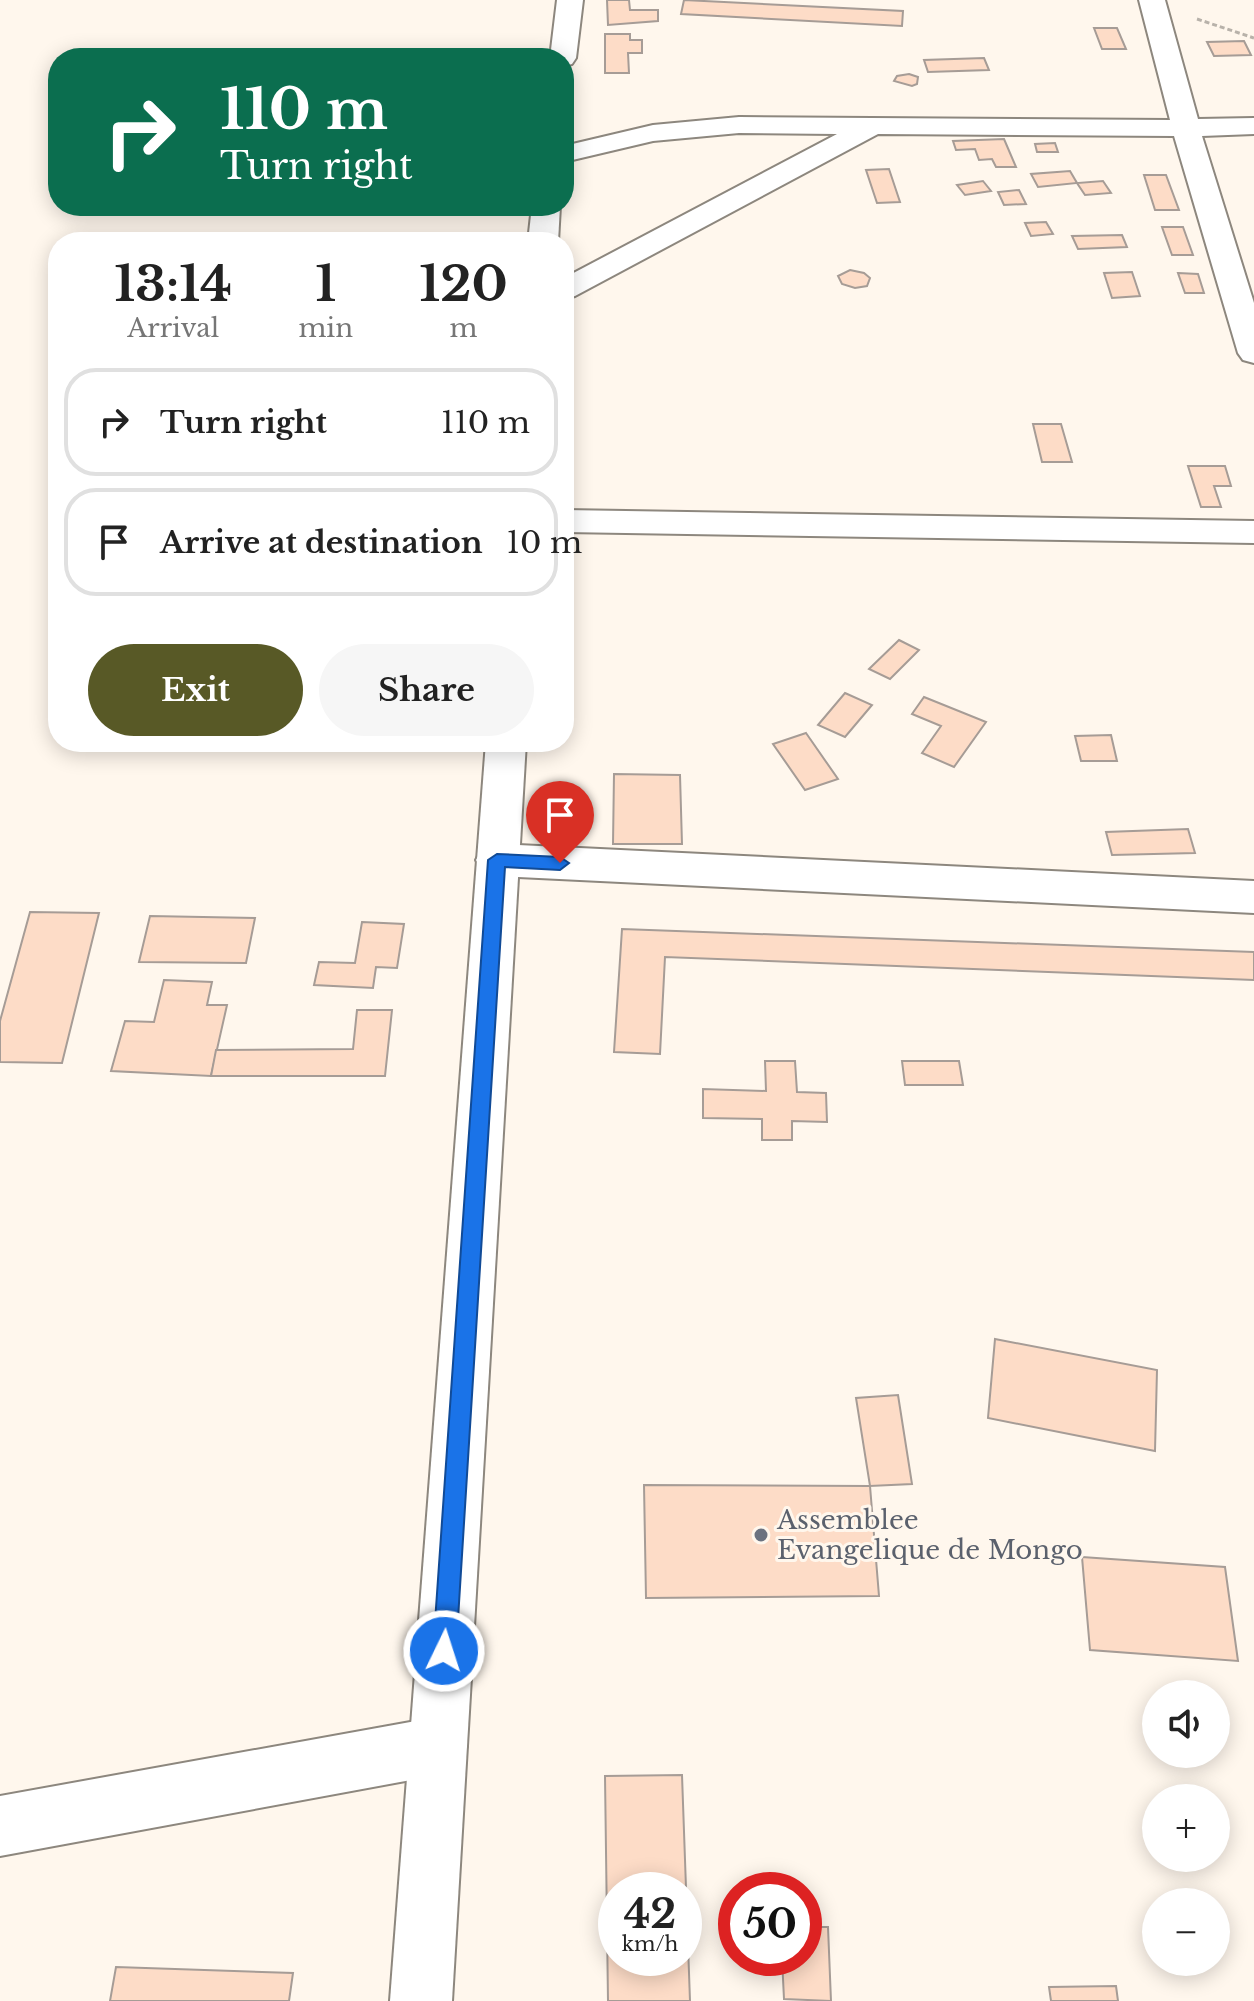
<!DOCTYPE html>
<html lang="en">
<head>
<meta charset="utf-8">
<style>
  body { margin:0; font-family:"Libre Baskerville",serif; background:#f6f6f6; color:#222; height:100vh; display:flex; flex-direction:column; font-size:30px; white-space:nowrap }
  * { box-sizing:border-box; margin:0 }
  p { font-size:26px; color:#767676 }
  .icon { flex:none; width:44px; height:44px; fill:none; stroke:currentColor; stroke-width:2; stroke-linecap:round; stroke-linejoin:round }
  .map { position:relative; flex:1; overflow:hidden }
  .drawer { position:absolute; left:48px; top:232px; width:526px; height:520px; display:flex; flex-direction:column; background:#fff; border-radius:32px; box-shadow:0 4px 20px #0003 }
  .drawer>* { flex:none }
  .guide { position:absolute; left:48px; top:48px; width:526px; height:168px; border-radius:32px; box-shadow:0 4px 20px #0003; background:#0b6e4f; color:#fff; overflow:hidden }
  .buttons { position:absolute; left:1142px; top:1680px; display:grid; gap:16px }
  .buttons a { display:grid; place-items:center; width:88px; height:88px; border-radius:50%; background:#fff; box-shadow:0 4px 20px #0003; font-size:40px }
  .speed { position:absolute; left:598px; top:1872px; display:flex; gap:16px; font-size:40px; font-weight:700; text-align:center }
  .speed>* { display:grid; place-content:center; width:104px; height:104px; border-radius:50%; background:#fff; box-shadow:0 4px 20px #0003; line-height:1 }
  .speed small { font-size:20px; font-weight:400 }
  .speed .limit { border:12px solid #d22; background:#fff; color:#111 }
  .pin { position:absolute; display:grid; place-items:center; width:68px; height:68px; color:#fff; margin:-82px -34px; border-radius:50% 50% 50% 0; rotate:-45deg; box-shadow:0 0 8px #0007 }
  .pin .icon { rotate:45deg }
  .me { position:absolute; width:88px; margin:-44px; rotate:4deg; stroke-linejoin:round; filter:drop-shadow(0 0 6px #0008) }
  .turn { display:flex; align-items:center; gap:28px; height:168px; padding:0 40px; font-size:36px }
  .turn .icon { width:104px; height:104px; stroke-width:2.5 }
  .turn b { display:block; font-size:56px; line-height:68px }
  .eta { display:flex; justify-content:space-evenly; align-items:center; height:136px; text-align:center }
  .eta b { font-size:48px; font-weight:800; line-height:56px }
  .button { display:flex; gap:16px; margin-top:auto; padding:16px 40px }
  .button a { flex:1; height:92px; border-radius:48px; background:#585926; color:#fff; font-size:32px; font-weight:800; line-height:92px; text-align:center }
  .button a+a { background:#f6f6f6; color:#222 }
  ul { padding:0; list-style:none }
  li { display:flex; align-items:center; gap:24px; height:108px; margin:0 16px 12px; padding:0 24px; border:4px solid #e0e0e0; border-radius:32px }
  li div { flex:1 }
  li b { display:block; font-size:30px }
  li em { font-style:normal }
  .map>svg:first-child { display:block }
  .building { fill:#fddcc7; stroke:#a69c96; stroke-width:2; fill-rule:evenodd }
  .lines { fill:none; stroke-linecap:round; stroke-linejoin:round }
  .minor-casing { stroke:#8d877e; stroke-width:4 }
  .major-casing { stroke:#8d877e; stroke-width:4 }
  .path { stroke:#b8b2aa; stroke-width:3; stroke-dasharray:5 3; stroke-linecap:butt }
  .minor { fill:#fff; fill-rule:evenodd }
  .major { fill:#fff; fill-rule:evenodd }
  .route { fill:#1a73e8; stroke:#114b97; stroke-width:2 }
  .worship-dot { fill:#6b7280; stroke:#fff7ed; stroke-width:3 }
  .labels { text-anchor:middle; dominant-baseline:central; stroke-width:6; stroke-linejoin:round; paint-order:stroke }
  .near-worship-label { font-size:26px; fill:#5b616d; stroke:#fff7ed; text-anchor:start }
</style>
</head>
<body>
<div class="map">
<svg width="1254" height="2001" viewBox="0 0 1254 2001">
  <rect width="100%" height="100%" fill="#fff7ed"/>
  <g class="building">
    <path d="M607 0H629L630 10H658V21L608 25Z"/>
    <path d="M684 0 903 11 902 26 681 14Z"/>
    <path d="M1094 28H1117L1126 49H1102Z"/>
    <path d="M605 34H630V40H642V53H628L629 73H605Z"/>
    <path d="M1244 41 1251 55 1214 56 1207 42Z"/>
    <path d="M984 58 989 70 928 72 924 60Z"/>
    <path d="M909 74 918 77 917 84 912 86 894 81 897 76Z"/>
    <path d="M1004 139 1016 167H996L992 159 979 160 975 149 956 150 953 141Z"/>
    <path d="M1055 143 1058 152H1037L1035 144Z"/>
    <path d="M889 169 900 202 877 203 866 170Z"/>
    <path d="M1070 171 1077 183 1038 187 1031 174Z"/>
    <path d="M1144 175H1166L1179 210H1155Z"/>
    <path d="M983 181 991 191 965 195 957 185Z"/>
    <path d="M1103 181 1111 193 1085 195 1077 183Z"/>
    <path d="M1019 190 1026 204 1004 205 998 192Z"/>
    <path d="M1046 222 1053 234 1031 236 1025 223Z"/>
    <path d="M1162 227H1183L1193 255H1172Z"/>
    <path d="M1122 235 1127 247 1078 249 1072 236Z"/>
    <path d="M850 270 864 273 870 278 867 286 855 288 842 284 838 276Z"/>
    <path d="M1132 272 1140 296 1112 298 1104 273Z"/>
    <path d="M1178 273 1198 274 1204 293H1185Z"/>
    <path d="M1033 424H1061L1072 462H1042Z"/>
    <path d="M1188 466H1225L1231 486H1214L1221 507H1201Z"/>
    <path d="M899 640 919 650 890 679 869 669Z"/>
    <path d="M845 693 872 705 845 737 818 725Z"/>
    <path d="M924 697 986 722 954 767 922 753 941 726 912 714Z"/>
    <path d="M806 733 838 779 805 790 773 744Z"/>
    <path d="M1111 735 1117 761H1081L1075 736Z"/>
    <path d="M614 774 680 775 682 844H613Z"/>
    <path d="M1188 829 1195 853 1112 855 1106 832Z"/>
    <path d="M30 912 99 913 62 1063 0 1062V1021Z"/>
    <path d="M150 916 255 918 246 963 139 962Z"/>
    <path d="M362 922 404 924 397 968 376 967 373 988 314 985 319 962 355 963Z"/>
    <path d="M622 929 1254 952V980L665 957 660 1054 614 1052Z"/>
    <path d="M164 980 212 982 207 1005H227L211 1076 111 1071 125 1021 154 1022Z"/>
    <path d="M357 1010H392L385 1076H211L216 1050 353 1049Z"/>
    <path d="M765 1061H795L797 1092 826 1093 827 1122 792 1121V1140H762V1119L703 1118V1089L766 1091Z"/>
    <path d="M902 1061H959L963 1085H905Z"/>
    <path d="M995 1339 1157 1370 1155 1451 988 1418Z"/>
    <path d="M898 1395 912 1484 870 1486 856 1398Z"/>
    <path d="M644 1485 870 1486 879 1596 646 1598Z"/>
    <path d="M1082 1557 1225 1567 1238 1661 1090 1650Z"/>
    <path d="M682 1775 690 2001H608L605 1776ZM616 1890H684V1958H616Z"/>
    <path d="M804 1927H828L831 2001 784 1999 782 1958H804Z"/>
    <path d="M116 1967 293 1973 289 2001H110Z"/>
    <path d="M1116 1986 1118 2001H1051L1049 1987Z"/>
  </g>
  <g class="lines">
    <defs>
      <g id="minor">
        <path d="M1139 0H1165L1198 119 1254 118V134L1202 136 1254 303V363L1243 360 1238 353 1174 136 878 134 575 296 564 299V278L837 134 739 133 653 141 564 162V146L653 125 739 117 1170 120Z"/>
        <path d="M564 510 1254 521V543L564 532Z"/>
        <path d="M497 844 1254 881V913L497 876 482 871 476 860 482 849Z"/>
        <path d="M438 1717 459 1725 467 1746 459 1767 438 1775 0 1856V1796Z"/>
      </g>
      <g id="major">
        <path d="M557 0H583L576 58 572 64 564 66V58H550Z"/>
        <path d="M532 206H560L558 242H528Z"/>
        <path d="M486 742H526L452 2001H390Z"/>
      </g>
    </defs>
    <use href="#minor" class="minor-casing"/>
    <use href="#major" class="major-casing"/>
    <path class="path" d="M1197 19 1254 38"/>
    <use href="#minor" class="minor"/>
    <use href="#major" class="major"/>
  </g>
  <path class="route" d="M497 854 560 857 569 863 560 870 505 867 456 1651 452 1659 444 1663 436 1659 433 1651 488 860Z"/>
  <circle class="worship-dot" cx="761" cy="1535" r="8"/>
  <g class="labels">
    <g class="near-worship-label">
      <text x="777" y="1520">Assemblee<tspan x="777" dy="30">Evangelique de Mongo</tspan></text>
    </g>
  </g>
</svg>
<div class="buttons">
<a><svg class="icon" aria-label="sound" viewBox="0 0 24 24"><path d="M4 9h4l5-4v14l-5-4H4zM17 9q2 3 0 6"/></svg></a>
<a>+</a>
<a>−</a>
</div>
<div class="speed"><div>42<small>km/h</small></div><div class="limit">50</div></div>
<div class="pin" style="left:560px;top:863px;background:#d93025"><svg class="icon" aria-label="arrive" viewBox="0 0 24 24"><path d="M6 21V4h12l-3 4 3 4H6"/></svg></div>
<svg class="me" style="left:444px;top:1651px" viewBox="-20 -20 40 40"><circle r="17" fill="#1a73e8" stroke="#fff" stroke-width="3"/><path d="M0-11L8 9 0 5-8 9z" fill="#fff"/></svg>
<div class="guide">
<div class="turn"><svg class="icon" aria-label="right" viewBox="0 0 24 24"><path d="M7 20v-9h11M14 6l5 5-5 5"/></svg><div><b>110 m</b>Turn right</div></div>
</div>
<section class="drawer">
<div class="eta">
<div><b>13:14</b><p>Arrival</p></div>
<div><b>1</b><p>min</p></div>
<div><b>120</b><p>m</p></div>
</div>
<ul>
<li><svg class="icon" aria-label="right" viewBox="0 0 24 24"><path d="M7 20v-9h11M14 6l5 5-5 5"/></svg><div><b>Turn right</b></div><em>110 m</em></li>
<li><svg class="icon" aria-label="arrive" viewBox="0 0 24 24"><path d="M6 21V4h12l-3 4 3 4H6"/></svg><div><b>Arrive at destination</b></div><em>10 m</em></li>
</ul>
<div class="button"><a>Exit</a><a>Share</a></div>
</section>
</div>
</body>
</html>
